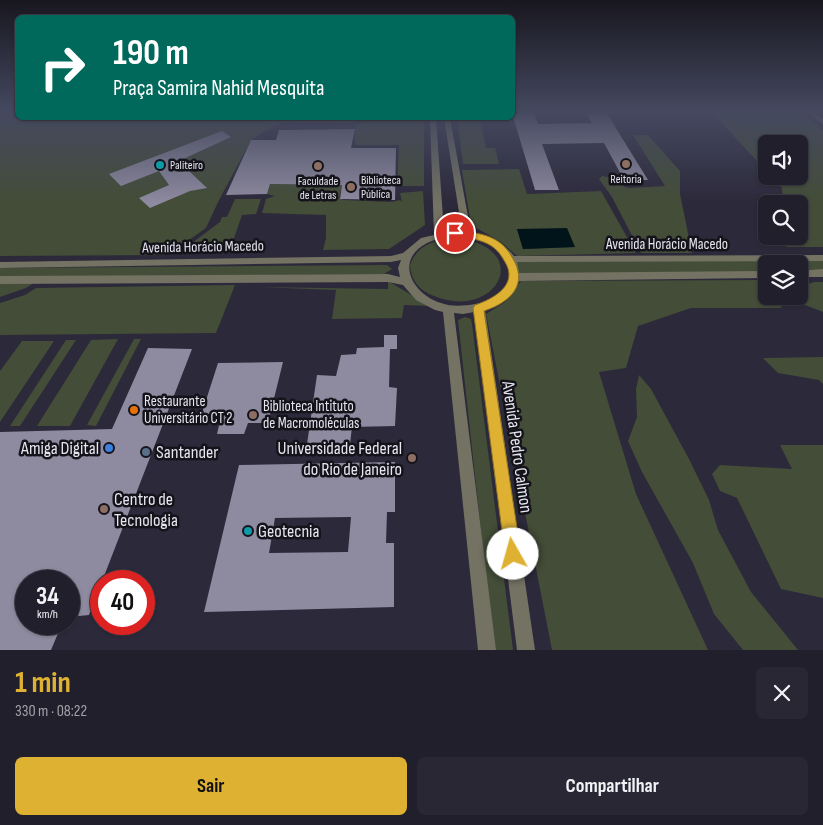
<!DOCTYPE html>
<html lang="pt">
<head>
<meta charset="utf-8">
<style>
  body { margin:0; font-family:"Sofia Sans Condensed",sans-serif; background:#292734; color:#f1f3f6; height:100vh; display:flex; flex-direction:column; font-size:19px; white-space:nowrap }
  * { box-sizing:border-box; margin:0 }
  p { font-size:16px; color:#a2a2a9 }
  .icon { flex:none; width:28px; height:28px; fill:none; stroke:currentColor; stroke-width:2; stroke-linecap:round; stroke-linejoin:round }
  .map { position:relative; height:650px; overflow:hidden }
  .details { display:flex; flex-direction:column; background:#211f2c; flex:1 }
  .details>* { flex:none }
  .guide { position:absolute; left:15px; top:15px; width:500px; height:105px; border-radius:8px; box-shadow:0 1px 4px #0004,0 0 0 1px #3e3d48; background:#00695c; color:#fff; overflow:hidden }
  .tools { position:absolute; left:758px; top:135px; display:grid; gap:10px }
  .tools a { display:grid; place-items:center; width:50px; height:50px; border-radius:8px; background:#211f2c; box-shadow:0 1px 4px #0004,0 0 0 1px #3e3d48; font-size:25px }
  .speed { position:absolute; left:15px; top:570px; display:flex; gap:10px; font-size:25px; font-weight:700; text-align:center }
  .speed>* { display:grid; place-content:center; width:65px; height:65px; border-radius:50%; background:#211f2c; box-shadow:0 1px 4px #0004,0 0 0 1px #3e3d48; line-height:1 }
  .speed small { font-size:12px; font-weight:400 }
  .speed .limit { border:8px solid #d22; background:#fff; color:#111 }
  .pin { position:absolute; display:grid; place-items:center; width:42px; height:42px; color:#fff; margin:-21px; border:2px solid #fff; border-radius:50%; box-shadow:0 1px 5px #0007 }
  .me { position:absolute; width:55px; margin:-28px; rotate:353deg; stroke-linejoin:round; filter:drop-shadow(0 0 4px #0008) }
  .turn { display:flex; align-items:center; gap:18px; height:105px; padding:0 15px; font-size:22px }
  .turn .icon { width:65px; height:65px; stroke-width:2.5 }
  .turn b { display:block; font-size:35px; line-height:42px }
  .round { display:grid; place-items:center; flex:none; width:52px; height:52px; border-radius:8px; background:#292734 }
  .overview { display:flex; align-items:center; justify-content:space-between; height:85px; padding:0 15px }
  h1 { font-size:30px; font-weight:700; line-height:38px; color:#deb133 }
  .primary-button { display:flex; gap:10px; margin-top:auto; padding:10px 15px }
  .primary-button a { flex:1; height:58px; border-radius:8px; background:#deb133; color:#111; font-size:20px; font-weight:700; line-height:58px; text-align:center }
  .primary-button a+a { background:#292734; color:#f1f3f6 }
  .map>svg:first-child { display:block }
  .green { fill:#434d37; fill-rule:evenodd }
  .water { fill:#011419 }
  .building { fill:#8e8a9f; fill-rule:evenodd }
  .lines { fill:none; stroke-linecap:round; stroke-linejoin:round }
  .minor { fill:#737263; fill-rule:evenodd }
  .route { fill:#deb133; stroke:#907321 }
  .education-dot { fill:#8d6e63; stroke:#14131a; stroke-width:2 }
  .culture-dot { fill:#0f9aa8; stroke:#14131a; stroke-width:2 }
  .food-dot { fill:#e8710a; stroke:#14131a; stroke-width:2 }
  .shop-dot { fill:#3f7fe0; stroke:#14131a; stroke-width:2 }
  .service-dot { fill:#5c6f8a; stroke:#14131a; stroke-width:2 }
  .labels { text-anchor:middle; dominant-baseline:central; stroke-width:5; stroke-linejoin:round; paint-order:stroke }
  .far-poi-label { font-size:12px; fill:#e6e5f0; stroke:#14131a; text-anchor:start }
  .street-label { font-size:15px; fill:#e6e5f0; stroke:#14131a }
  .poi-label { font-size:15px; fill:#e6e5f0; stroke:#14131a; text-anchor:start }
  .near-street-label { font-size:18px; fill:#e6e5f0; stroke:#14131a }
  .near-poi-label { font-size:18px; fill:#e6e5f0; stroke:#14131a; text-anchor:start }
</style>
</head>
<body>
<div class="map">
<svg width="823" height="650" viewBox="0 0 823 650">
  <rect width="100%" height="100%" fill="#2c293a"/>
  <g class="green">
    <path d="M0 112H17L18 118H370L350 123 286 122 275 125 251 140 219 200 206 228 168 255 0 256Z"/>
    <path d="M712 112H801L823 130V247H786L785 236H799V204H783L782 188 771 176H799V144H766V171Z"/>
    <path d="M379 118H424V186H397L399 145H355V125Z"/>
    <path d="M457 118H494L480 119 486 148H495L499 164H463Z"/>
    <path d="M633 135H648L680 171V194L692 253H641L612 197 599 179 602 176 616 179 625 187 630 188 665 186Z"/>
    <path d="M519 169 527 194 601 191 636 253 517 256 501 242 471 225 462 170ZM517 229 575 247 523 249Z"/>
    <path d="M270 184 342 185 339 198 344 200 392 202 400 200 402 202 400 193 423 191 425 225 389 249 323 250 326 238V215L262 213 266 199 275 196 267 194Z"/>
    <path d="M235 199H261L256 214 242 215 230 250 181 251 220 222 222 217H227Z"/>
    <path d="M454 238C536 246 498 322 434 296 420 291 411 281 410 265 417 245 434 240 454 238Z"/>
    <path d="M823 258V273L799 274V264H766V274L514 277 510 259Z"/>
    <path d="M387 265 392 269 384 274 0 277V268Z"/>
    <path d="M764 280 766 283V296H775L778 302 781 296H799V287L814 282H823V312L800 303 779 302 782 308H691L638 326 626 368 599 372 636 494 708 650H552L486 314 505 302 521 281Z"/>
    <path d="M37 281 26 288 0 297V282Z"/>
    <path d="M388 281 430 306 404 305 402 318 332 319 336 290 258 287 388 289Z"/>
    <path d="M235 285 216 333 0 335V303L25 295 36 288Z"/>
    <path d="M465 317 471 319 472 324 513 650H494L458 320Z"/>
    <path d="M118 339 70 426H37L91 340Z"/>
    <path d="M134 339H141L96 426 87 425Z"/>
    <path d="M66 340H76L20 426H10Z"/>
    <path d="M22 341H54L0 422V371Z"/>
    <path d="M823 357V384L819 380 778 373 763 358Z"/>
    <path d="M639 375 651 389 689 459 709 500 718 530 751 592 798 650H743L714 614 693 563 642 472 628 441 637 417 636 389Z"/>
    <path d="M780 445H823V598L781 589 737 498 720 491 712 474 720 465 792 469Z"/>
  </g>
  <path class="water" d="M567 228 575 247 523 249 517 229Z"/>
  <g class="building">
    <path d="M585 112H606L648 180H624L604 143 542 144 559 190H535L512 113H534L538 124 592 123Z"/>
    <path d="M355 129 351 148H396L395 200 340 199 342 185 270 184 267 194 226 195 251 140H276L279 130Z"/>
    <path d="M222 131 231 137 183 159 190 172 207 188 190 191 150 208 139 198 169 185 159 171 121 186 109 174Z"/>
    <path d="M384 335H397V349H390L389 387 397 388 395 426 352 427 350 444H307L317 375 336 376 341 355 356 354 357 348 384 347Z"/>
    <path d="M148 348 192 349 89 615 69 617V581H26V624H62L51 650H0V432L112 429Z"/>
    <path d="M283 362 268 423H248L244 434H217L220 421 199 422 218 363Z"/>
    <path d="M395 462V512H387L386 543H394V607L204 612 239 465ZM351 517 348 552 269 553 275 518Z"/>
  </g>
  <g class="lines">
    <g class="minor">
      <path d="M807 112H814L823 119V124Z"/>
      <path d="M430 118H436L444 232 453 230 462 231 444 118H450L471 233C488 236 503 242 514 256L823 255V261L517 262 519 273 766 271V278L519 281C513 296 501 307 485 310L535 650H517L474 312 463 314 454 313 496 650H478L443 312 435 310 416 300 403 285 388 282 0 284V276L388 274 400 277 398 268 401 260 391 262 0 268V262L391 256 403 253 421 238 434 235ZM453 236C477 238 510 246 509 275 509 286 502 293 493 299 487 302 481 303 475 304 464 306 452 307 441 303 412 294 394 260 427 243 435 239 445 238 453 236Z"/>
      <path d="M823 269V277H799V271Z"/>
    </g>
  </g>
  <linearGradient id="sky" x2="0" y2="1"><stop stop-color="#181720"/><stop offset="0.55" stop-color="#454960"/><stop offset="1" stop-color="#454960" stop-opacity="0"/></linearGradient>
  <rect width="823" height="203" fill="url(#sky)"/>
  <path class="route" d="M455 230C469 232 484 233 496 240 503 244 508 250 512 257 529 284 511 302 484 311L521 554 519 560 513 562 508 560 505 554 473 308 475 305C493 299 519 285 505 262 501 255 497 249 490 245 478 238 464 238 452 235L450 233Z"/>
  <g class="education-dot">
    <circle cx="626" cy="164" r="5"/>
    <circle cx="318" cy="166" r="5"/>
    <circle cx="351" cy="187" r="5"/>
    <circle cx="253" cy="415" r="5"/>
    <circle cx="412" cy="458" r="5"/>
    <circle cx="104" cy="509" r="5"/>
  </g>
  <g class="culture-dot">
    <circle cx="160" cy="165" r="5"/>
    <circle cx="248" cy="531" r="5"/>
  </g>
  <circle class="food-dot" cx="134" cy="410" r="5"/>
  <circle class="shop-dot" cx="109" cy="448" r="5"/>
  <circle class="service-dot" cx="146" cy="452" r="5"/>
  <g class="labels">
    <g class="far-poi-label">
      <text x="170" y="165">Paliteiro</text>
      <text x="626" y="179" text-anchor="middle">Reitoria</text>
      <text x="361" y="180">Biblioteca<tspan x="361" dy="14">Pública</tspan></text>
      <text x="318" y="181" text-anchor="middle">Faculdade<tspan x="318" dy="14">de Letras</tspan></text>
    </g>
    <g class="street-label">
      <text x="667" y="244">Avenida Horácio Macedo</text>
      <text transform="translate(203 247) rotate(-1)">Avenida Horácio Macedo</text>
    </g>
    <g class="poi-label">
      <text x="144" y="401">Restaurante<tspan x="144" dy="17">Universitário CT 2</tspan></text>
      <text x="263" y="406">Biblioteca Intituto<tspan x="263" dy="17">de Macromoléculas</tspan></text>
    </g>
    <g class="near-street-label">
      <text transform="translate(517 447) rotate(82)">Avenida Pedro Calmon</text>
    </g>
    <g class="near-poi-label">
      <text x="99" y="448" text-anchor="end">Amiga Digital</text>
      <text x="402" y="448" text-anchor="end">Universidade Federal<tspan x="402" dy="21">do Rio de Janeiro</tspan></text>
      <text x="156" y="452">Santander</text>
      <text x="114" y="499">Centro de<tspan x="114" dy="21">Tecnologia</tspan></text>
      <text x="258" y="531">Geotecnia</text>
    </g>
  </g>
</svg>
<div class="tools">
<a><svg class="icon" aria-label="sound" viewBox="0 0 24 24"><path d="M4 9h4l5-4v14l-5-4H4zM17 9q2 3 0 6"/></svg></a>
<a><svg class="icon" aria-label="search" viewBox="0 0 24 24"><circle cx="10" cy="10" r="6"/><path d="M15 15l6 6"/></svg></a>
<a><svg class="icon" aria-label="layers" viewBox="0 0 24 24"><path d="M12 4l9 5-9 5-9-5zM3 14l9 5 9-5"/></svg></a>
</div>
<div class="speed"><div>34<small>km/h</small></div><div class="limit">40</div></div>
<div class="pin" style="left:455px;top:233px;background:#d93025"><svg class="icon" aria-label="arrive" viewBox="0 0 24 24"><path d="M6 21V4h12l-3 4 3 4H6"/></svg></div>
<svg class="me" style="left:513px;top:554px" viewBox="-20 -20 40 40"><circle r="19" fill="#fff"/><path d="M0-13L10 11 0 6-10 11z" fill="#deb133"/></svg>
<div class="guide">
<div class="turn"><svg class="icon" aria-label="right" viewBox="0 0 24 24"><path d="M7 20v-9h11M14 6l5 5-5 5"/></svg><div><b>190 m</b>Praça Samira Nahid Mesquita</div></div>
</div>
</div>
<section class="details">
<div class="overview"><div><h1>1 min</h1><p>330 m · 08:22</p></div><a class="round"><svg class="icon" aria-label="close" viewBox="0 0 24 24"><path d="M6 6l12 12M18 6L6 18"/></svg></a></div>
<div class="primary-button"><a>Sair</a><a>Compartilhar</a></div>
</section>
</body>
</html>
